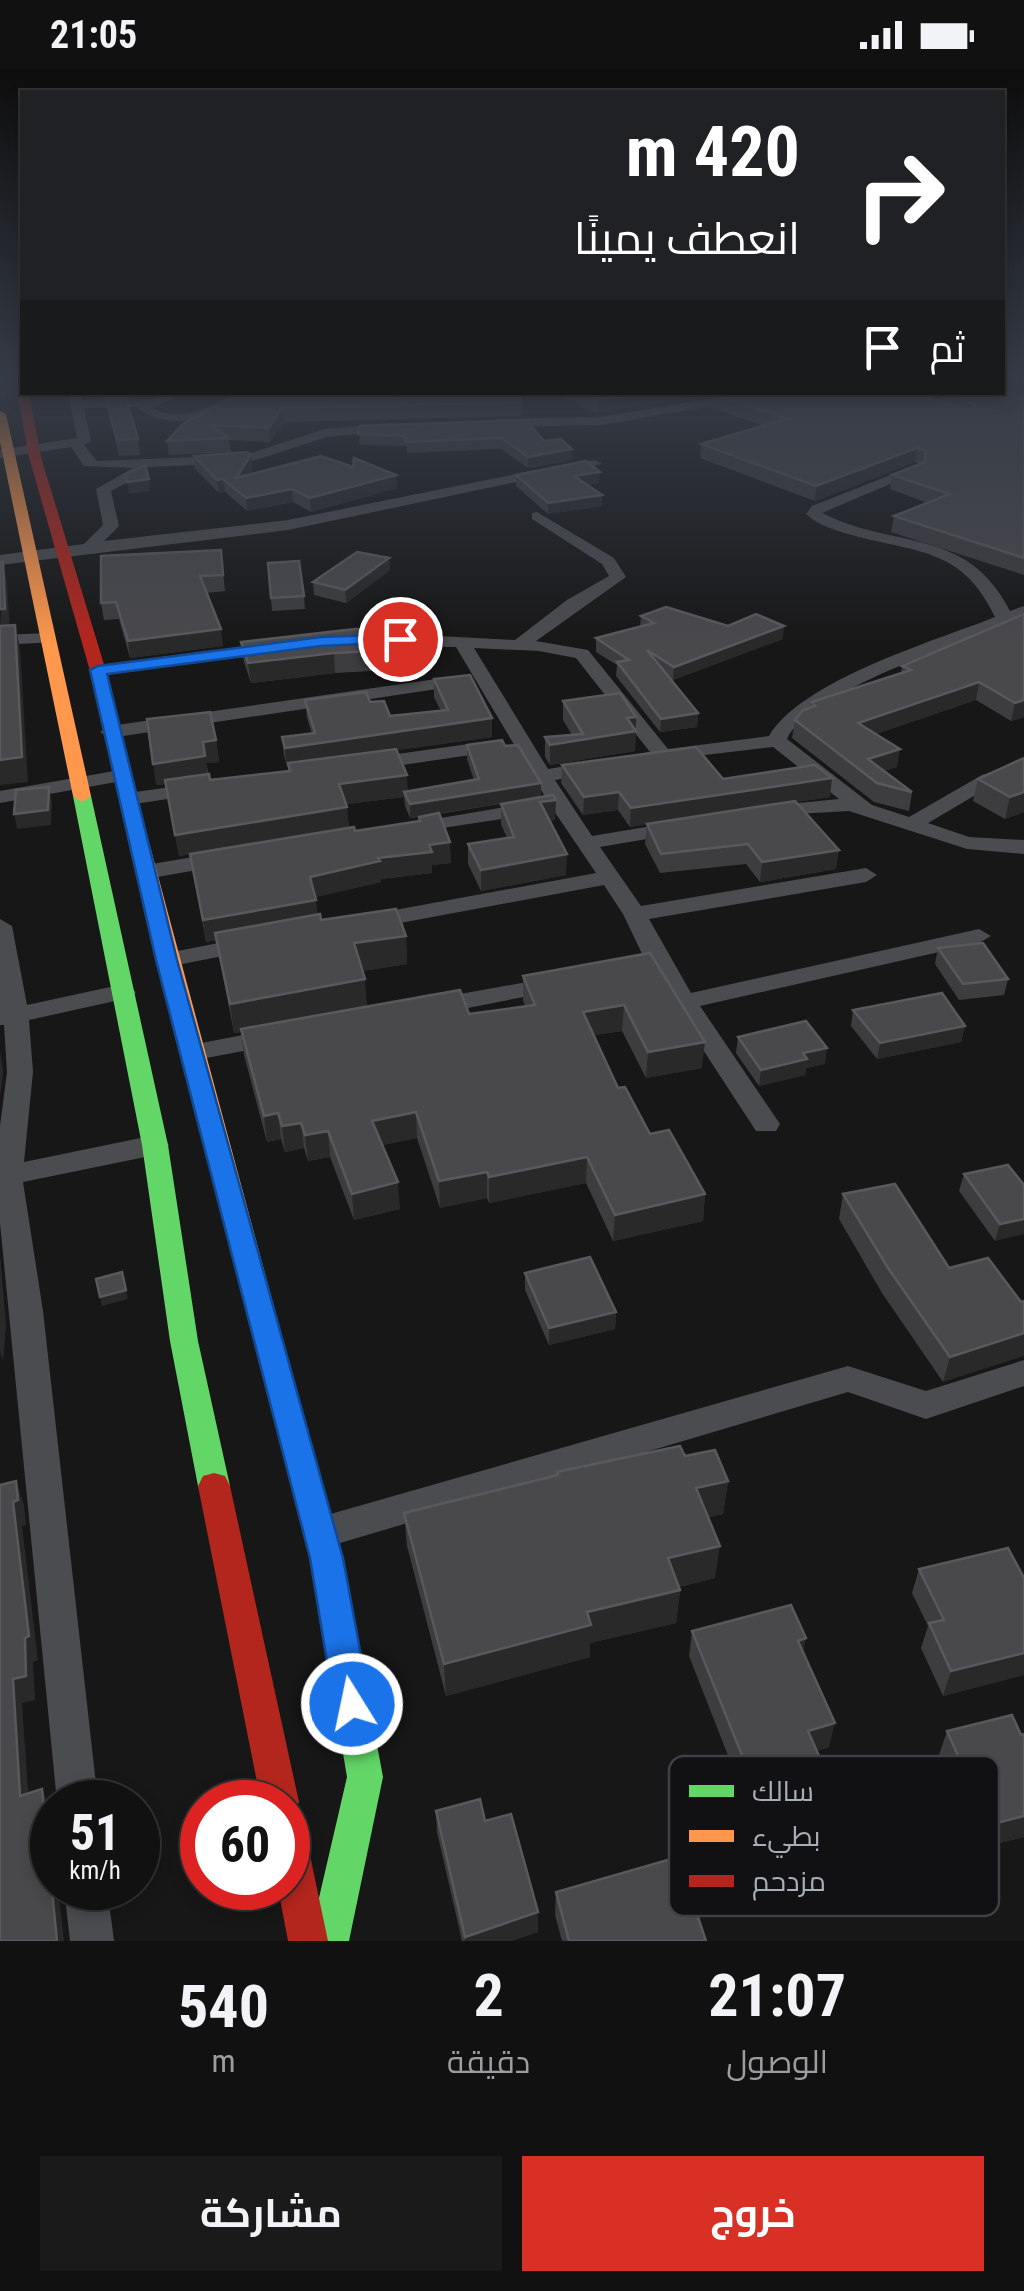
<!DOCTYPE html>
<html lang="ar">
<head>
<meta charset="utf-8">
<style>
  body { margin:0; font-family:"Roboto Condensed",Cairo,sans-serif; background:#1a1a1a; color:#f1f3f6; direction:rtl; height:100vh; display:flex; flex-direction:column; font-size:38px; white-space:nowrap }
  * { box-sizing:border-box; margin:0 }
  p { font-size:32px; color:#9c9d9f }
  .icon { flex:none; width:55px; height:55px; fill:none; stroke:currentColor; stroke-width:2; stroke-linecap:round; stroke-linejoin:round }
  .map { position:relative; height:1871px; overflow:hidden; direction:ltr }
  .sheet { display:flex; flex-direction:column; background:#111; flex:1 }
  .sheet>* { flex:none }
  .guide { position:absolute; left:20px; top:20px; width:985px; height:305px; border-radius:0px; box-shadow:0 5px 15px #0003,0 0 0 2px #303131; direction:rtl; background:#202124; color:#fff; overflow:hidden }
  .speed { position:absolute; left:30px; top:1710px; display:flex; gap:20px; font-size:50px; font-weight:700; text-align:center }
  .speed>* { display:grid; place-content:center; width:130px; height:130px; border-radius:50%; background:#111; box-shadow:0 5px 15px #0003,0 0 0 2px #303131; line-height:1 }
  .speed small { font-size:25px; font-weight:400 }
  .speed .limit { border:15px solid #d22; background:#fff; color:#111 }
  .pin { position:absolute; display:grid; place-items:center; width:85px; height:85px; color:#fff; margin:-42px; border:5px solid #fff; border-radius:50%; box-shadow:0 2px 10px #0007 }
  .me { position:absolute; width:110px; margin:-55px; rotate:350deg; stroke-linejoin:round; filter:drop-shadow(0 0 8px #0008) }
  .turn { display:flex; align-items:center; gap:35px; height:210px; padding:0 40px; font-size:45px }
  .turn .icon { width:130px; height:130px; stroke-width:2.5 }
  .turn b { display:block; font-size:70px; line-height:85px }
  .then { display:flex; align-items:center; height:95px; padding:0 40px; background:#0003; gap:20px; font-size:38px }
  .eta { display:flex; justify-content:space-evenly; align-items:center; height:170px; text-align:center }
  .eta b { font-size:60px; font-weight:700; line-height:70px }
  .action { display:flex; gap:20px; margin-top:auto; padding:20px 40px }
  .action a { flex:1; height:115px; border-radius:0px; background:#d93025; color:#fff; font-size:40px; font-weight:700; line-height:115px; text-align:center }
  .action a+a { background:#1a1a1a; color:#f1f3f6 }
  .status { display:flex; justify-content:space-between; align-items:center; height:70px; padding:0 50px; background:#111; direction:ltr }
  .status svg { height:28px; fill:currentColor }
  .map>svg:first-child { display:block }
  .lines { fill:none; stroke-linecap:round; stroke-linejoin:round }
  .street { fill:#4b4c50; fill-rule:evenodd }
  .fast { fill:#63d668; fill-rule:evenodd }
  .slow { fill:#ff974d; fill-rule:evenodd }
  .jam { fill:#b3261e; fill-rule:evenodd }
  .wall { fill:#3d3d3f; fill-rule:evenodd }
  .shaded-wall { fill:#29292a }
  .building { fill:#49494c; stroke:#58595d; stroke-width:2.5 }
  .route { fill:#1a73e8; stroke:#114b97; stroke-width:2.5 }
  .key { fill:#111113; stroke:#3e4045; stroke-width:2.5 }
  .key-label { font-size:28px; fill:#a8adb8 }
</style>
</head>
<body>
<div class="status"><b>21:05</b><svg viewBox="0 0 49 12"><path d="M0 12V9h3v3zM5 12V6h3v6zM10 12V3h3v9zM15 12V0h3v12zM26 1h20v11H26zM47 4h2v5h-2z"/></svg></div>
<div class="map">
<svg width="1024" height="1871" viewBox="0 0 1024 1871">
  <rect width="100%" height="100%" fill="#171717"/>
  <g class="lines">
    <g class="street">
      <path d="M68 322H80L82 330 153 329 172 322H191L152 337C186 360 225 322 260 322 226 345 172 366 137 337L84 338 91 371 84 375 97 391 245 385 325 359 391 353 398 357 391 361 327 367 246 393 147 397 146 402 111 421 119 456 104 471 288 450 556 396 595 390 602 394 288 460 0 495V485L84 474 103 455 96 419 133 398 84 396 71 377 0 388V380L77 368Z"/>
      <path d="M743 323 749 327 747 330 601 355 496 357 489 353 496 349 601 347Z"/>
      <path d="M911 397 923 400 822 443C895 480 967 456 1010 541L1024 536V547C972 569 809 621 787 669L872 735 909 747 982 705 1024 692V705L996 713 928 753 969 767 1024 770V784L967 779 849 741 762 746 758 742 769 736 839 729 773 677 629 694V686L650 682 576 588 539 581 474 578 548 699 591 692 601 698 598 702 555 710 592 766 676 752 687 758 676 764 600 777 641 836 866 798 877 805 866 812 649 849 691 923 979 859 991 866 979 873 700 936 780 1054 776 1061H756L647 894 623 844 604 815 368 859 360 857 356 852 360 847 368 845 596 803 554 741 403 764 400 759 411 753 547 730 456 577 331 576 325 575V567L399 564 515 570 567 530 609 506 602 494 532 449V443L537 442 614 488 626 507 536 571 588 580 668 679 769 666C802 610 935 571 995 547 963 479 920 483 855 466 838 461 819 456 806 444L812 436Z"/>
      <path d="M49 563 55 564V572L0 575V565Z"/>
      <path d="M276 572 285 577 282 581 98 606 89 601 98 596Z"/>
      <path d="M464 605 473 610 470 614 110 668 100 662 110 656Z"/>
      <path d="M497 670 504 672V680L369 700 359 694 369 688Z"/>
      <path d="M120 700 130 706 127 710 0 733V721Z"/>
      <path d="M200 713 210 719 207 723 128 735 118 729 128 723Z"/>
      <path d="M223 782 231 784 234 789 231 794 146 809 135 802 146 795Z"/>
      <path d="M0 849 12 856 27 935 124 914 136 922 133 927 29 950 33 1002 24 1092 155 1065 165 1068 169 1075 165 1082 155 1085 23 1112 43 1241 98 1732H57L0 1153V1056L7 1002 4 955H0Z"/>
      <path d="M250 867 258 869 262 874 258 879 167 897 155 890 167 883Z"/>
      <path d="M555 907 567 914 564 919 432 945 419 937 432 929Z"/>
      <path d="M275 959 288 967 284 973 191 991 178 983 191 975Z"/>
      <path d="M1024 1290V1316L926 1349 848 1322 320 1479 307 1474 302 1463 307 1452 320 1447 848 1296 926 1321Z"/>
      <path d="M64 1818H107L114 1871H70Z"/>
    </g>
    <g class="fast">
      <path d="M82 720 91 726 168 1075 198 1271 230 1416 225 1426 214 1429 203 1426 198 1416 170 1271 142 1075 73 726Z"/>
      <path d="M299 1373 310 1377 314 1386 342 1488 383 1707 349 1871H309L347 1707 310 1488 284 1386 288 1377Z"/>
    </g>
    <g class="slow">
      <path d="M0 341 6 344 91 726 82 732 73 726 0 372Z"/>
      <path d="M137 759 147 765 314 1386 310 1395 299 1399 288 1395 284 1386 127 765Z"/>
    </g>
    <g class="jam">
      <path d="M22 319V322H29L41 387 106 601 147 765 144 769H130L127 765 90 601 29 387 17 322Z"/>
      <path d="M214 1403 225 1406 230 1416 299 1732 293 1745 288 1748V1732H261L198 1416 203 1406Z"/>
      <path d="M288 1752 301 1758 307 1771 328 1871H288L278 1818H288Z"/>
    </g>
  </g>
  <g class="wall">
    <path d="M241 322H440L403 328 521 332V346L284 352 270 372 229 370 231 382 169 385 167 371Z"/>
    <path d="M551 322H905L940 331 942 322H1002L1019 326 1024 325V505L891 462 894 446 928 433 890 419 892 405 920 394 915 392 815 431 700 388 701 374 764 356 711 338 712 324 597 343Z"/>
    <path d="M105 326 138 369 140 385 119 386Z"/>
    <path d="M360 356 544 371 572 379V390L528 398 501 379 407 383 406 376 359 375Z"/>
    <path d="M194 386 253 398 248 405 353 397 396 405 397 418 311 442 293 432 247 441 225 422 219 423 195 399Z"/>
    <path d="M516 405 599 413 587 415 602 436 548 444 516 416Z"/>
    <path d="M221 480 225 521 206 523 223 576 130 588 119 549 104 550 101 533Z"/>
    <path d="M389 488 390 500 346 533 314 525 313 512Z"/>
    <path d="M268 493 304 526 305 539 272 541Z"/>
    <path d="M1024 544V647L1011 651 976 630 876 664 897 697 884 701 912 722 909 741 874 732 792 668 795 650 811 638 812 632 901 603 902 596Z"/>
    <path d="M641 546 728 556 783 569 673 610 670 609 698 643 697 657 660 662 616 606 617 595 596 582V568L640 556Z"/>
    <path d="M241 572 371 581 372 601 335 603 251 613 244 592Z"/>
    <path d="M434 609 492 667 397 680 408 721 474 710 467 689V675L505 676 541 713V727L439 744 451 793 432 795V803L381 809V812L315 827 317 844 321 850 406 866 407 894 362 901 367 937 469 944 525 936 523 931V906L650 883 702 998 646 1008 622 961 594 965 618 1018 650 1064 705 1124 703 1151 613 1171 586 1113 489 1133 487 1128 440 1138 417 1068 382 1075 400 1139 354 1150 330 1087 308 1091 304 1078 285 1082 281 1069 267 1072 244 985 241 962 234 963 216 870 206 872 190 784 179 786 166 714 156 715 216 670 219 692 206 693 210 710 289 701 284 686 282 667 312 664 307 648 305 630 370 632 390 646 441 641 434 627ZM404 727 405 736 410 748 419 747V751L355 761 349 758 346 734Z"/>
    <path d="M563 631 636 647 635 681 550 695 545 687V667L572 665 563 650Z"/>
    <path d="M1024 688V742L1005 749 973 731 978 709Z"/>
    <path d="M562 695 723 709 830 727 796 732 836 799 760 812 746 794 660 803 645 774 647 754 630 757 618 740 583 745 561 713Z"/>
    <path d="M556 730 555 750H550L566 805 481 821 468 794V774L507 768 501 754V734Z"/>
    <path d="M938 878 1008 909 1004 925 959 930 935 894Z"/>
    <path d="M853 940 965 956 961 972 877 989 851 956Z"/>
    <path d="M738 967 825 994 806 998 805 1005 759 1016 736 983Z"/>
    <path d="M964 1104 1024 1115 995 1171 959 1121Z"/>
    <path d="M843 1124 949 1198 988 1188 943 1312 882 1223 839 1149Z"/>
    <path d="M525 1203 616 1242 615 1259 549 1275 525 1220Z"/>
    <path d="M685 1386 728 1411 723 1444 708 1447 715 1508 679 1517 680 1520 676 1553 590 1573V1587L446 1626 407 1476 404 1443 557 1406V1402Z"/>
    <path d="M919 1499 1024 1508V1605L943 1626 921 1578 928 1556 912 1523Z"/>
    <path d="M692 1561 803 1583 829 1677 816 1681 817 1719 749 1739 689 1586Z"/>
    <path d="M947 1661 1024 1664V1767L979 1778 939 1685Z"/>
    <path d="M436 1741 485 1751 538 1862 511 1871H462L437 1762Z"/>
    <path d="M556 1822 706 1871H562L555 1845Z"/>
  </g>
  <g class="shaded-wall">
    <path d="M381 322H440L384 330Z"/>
    <path d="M643 322H724L597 343V330Z"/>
    <path d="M282 338 284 352 270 372 269 358Z"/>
    <path d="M917 378 915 392 815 431 816 416Z"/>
    <path d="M572 379V390L528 398V387Z"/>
    <path d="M251 385 253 398 238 421 236 408Z"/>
    <path d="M600 402 599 413 574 417V406Z"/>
    <path d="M396 405 397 418 311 442 310 428Z"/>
    <path d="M149 409 150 421 129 424 127 412Z"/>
    <path d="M223 409 225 422 219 423 217 410Z"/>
    <path d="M292 419 293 432 247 441 246 428Z"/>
    <path d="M602 425V436L548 444V433Z"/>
    <path d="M389 488 390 500 346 533 345 520Z"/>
    <path d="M3 492 7 513 10 561 0 562Z"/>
    <path d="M15 555 20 578 28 712 0 715V690Z"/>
    <path d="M784 556 783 569 673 610 674 597Z"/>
    <path d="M221 559 223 576 130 588 128 571Z"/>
    <path d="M334 583 335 603 251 613 248 593Z"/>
    <path d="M979 612 976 630 856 671 858 653Z"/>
    <path d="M1024 630V647L1011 651 1015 633Z"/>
    <path d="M698 643 697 657 660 662 661 649Z"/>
    <path d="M636 647 635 681 550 695V675L627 648Z"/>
    <path d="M492 648V667L286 696 285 678Z"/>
    <path d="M216 670 219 692 206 693 208 708 156 715 153 694 203 672Z"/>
    <path d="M900 679 897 697 868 706V689Z"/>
    <path d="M407 705 408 726 404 722V727L341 735 339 714Z"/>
    <path d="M832 708 830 727 630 757 631 738Z"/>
    <path d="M541 713V727L410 748V734Z"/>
    <path d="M49 717 52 732 51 755 17 759 14 744Z"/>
    <path d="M619 722 618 740 583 745 584 727Z"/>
    <path d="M1024 722V742L1005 749 1010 727Z"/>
    <path d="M556 730 555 750 540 752V732Z"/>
    <path d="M347 737 349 758 179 786 175 765Z"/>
    <path d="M450 772 451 793 432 795V803L381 809V812L312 828 310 807 429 775Z"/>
    <path d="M839 780 836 799 760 812 762 792Z"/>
    <path d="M567 784 566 805 481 821V800Z"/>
    <path d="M316 830 318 851 206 872 203 850Z"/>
    <path d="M406 866 407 894 357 902 354 873Z"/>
    <path d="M365 909 367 938 234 963 230 934Z"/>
    <path d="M624 935 622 961 582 967 583 942Z"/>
    <path d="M965 956 961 972 877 989 880 973Z"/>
    <path d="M705 972 702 998 646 1008 648 982Z"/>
    <path d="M827 978 825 994 806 998 805 1005 759 1016 761 1000 803 983Z"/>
    <path d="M0 980 3 1002 0 1027Z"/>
    <path d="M416 1042 417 1068 374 1077 372 1051Z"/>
    <path d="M278 1043 281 1069 267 1072 264 1046Z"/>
    <path d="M301 1053 304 1078 285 1082 282 1056Z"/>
    <path d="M328 1061 330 1087 308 1091 305 1065Z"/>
    <path d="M587 1087 586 1113 489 1133V1107Z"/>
    <path d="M487 1102V1128L440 1138 439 1111Z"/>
    <path d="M398 1112 400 1139 354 1150 352 1124Z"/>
    <path d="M705 1124 703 1151 613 1171 615 1145Z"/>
    <path d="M1024 1149V1164L995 1171 1000 1154Z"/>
    <path d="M0 1184 6 1256 3 1291 0 1282Z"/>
    <path d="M126 1220 128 1229 102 1236 100 1227Z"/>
    <path d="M616 1242 615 1259 549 1275V1258Z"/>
    <path d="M1024 1263V1286L943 1312 950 1287Z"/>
    <path d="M16 1411 24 1435 26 1455 22 1456 38 1590 33 1592 35 1630 22 1633 30 1749 20 1726 13 1609V1432Z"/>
    <path d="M728 1411 723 1444 692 1451 696 1418Z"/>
    <path d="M720 1476 715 1508 665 1520 668 1488Z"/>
    <path d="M680 1520 676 1553 590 1573V1587L446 1626 444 1594 587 1542Z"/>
    <path d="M806 1568 801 1593 798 1571Z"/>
    <path d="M1024 1583V1605L943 1626 951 1601Z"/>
    <path d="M835 1653 829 1677 802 1685 808 1661Z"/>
    <path d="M823 1695 817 1719 749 1739 754 1715Z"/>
    <path d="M42 1719 51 1742 52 1761V1818H58L64 1871H57Z"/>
    <path d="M1024 1746V1767L979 1778 989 1755Z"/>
    <path d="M538 1842V1862L511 1871H465V1867Z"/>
  </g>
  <g class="building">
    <path d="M1002 321 1019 326 1024 325V488L894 446 950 424 892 405 925 392 926 380 917 378 816 416 701 374 786 349 712 324 720 322H905L974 340 975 336 951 322Z"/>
    <path d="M241 322H382L391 328 456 325 462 322H517L521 332 282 338 269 358 210 355 229 368 167 371 183 354Z"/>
    <path d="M581 322H643L597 330Z"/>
    <path d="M125 325 138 369 117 370 105 326Z"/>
    <path d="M526 350 544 371 561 369 572 379 528 387 501 368 406 372 405 366 358 364 360 356Z"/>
    <path d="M247 382 251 385 236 408 321 386 353 397 354 388 396 405 310 428 292 419 246 428 223 409 217 410 194 386Z"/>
    <path d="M586 391 600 402 574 406 602 425 548 433 516 405Z"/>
    <path d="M145 395 149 409 127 412 125 405Z"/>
    <path d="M221 480 223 505 200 506 221 559 128 571 116 532 101 533V486Z"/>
    <path d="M357 482 389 488 345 520 313 512Z"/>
    <path d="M299 491 304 526 271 528 268 493Z"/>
    <path d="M0 492H3L5 539H0Z"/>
    <path d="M666 537 728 556 756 544 784 556 674 597 647 580 698 643 661 649 617 592 629 590 596 568 654 553 641 546Z"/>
    <path d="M1024 544V630L1015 633 979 612 858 653 900 679 868 689 912 722 877 713 795 650 803 640 815 636 812 632 911 600 902 596Z"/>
    <path d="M15 555 22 687 0 690V556Z"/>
    <path d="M355 559H360L371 581 334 583 248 593 241 572Z"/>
    <path d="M470 605 492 648 285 678 282 667 315 663 305 630 366 622 370 632 384 631 390 646 448 640 434 609Z"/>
    <path d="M620 623 636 647 627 648 636 661 550 675 545 667 583 664 563 631Z"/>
    <path d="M210 642 216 670 203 672 205 686 153 694 147 649Z"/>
    <path d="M502 670 505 676 518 675 541 713 410 734 404 722 479 709 467 675Z"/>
    <path d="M696 677 723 709 815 695 832 708 631 738 619 722 584 727 562 695Z"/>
    <path d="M396 679 407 705 339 714 347 737 175 765 165 710 209 704 210 710 290 701 288 693Z"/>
    <path d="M1024 688V722L1010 727 978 709Z"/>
    <path d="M49 717 48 740 14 744 16 720Z"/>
    <path d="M553 725 556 730 540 732 567 784 481 800 468 774 514 767 501 734Z"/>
    <path d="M795 731 839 780 762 792 748 774 661 784 647 754Z"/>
    <path d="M439 743 450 772 429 775 432 782 378 788 380 791 310 807 316 830 203 850 190 784 354 757 355 761 420 751 419 747Z"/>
    <path d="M396 839 406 866 354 873 365 909 230 934 215 863 320 844 321 850Z"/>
    <path d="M983 873 1008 909 963 914 938 878Z"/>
    <path d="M650 883 705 972 648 982 624 935 583 942 618 1018 625 1017 650 1064 669 1060 705 1124 615 1145 587 1087 489 1107 487 1102 439 1111 416 1042 372 1051 398 1112 352 1124 328 1061 305 1065 301 1053 282 1056 278 1043 264 1046 241 959 460 920 469 944 535 935 523 906Z"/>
    <path d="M942 923 965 956 880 973 853 940Z"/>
    <path d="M806 951 827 978 803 983 807 989 761 1000 738 967Z"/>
    <path d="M1008 1095 1024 1115V1149L1000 1154 964 1104Z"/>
    <path d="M895 1114 949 1198 988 1188 1021 1232 1024 1231V1263L950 1287 888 1198 843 1124Z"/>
    <path d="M590 1187 616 1242 549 1258 525 1203Z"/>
    <path d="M122 1202 126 1220 100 1227 96 1209Z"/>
    <path d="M680 1376 685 1386 715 1380 728 1411 696 1418 720 1476 668 1488 680 1520 587 1542 591 1555 444 1594 404 1443 558 1405 557 1402Z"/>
    <path d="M16 1411 18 1430 13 1432 29 1566 25 1568 26 1606 13 1609 20 1726 42 1719 57 1871H0V1415Z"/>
    <path d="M1008 1478 1024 1508V1583L951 1601 929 1553 944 1550 919 1499Z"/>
    <path d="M791 1535 806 1568 798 1571 835 1653 808 1661 823 1695 754 1715 692 1561Z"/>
    <path d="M1012 1645 1021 1665 1024 1664V1746L989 1755 947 1661Z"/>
    <path d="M480 1729 485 1751 511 1744 538 1842 465 1867 436 1741Z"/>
    <path d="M678 1787 706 1871H569L556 1822Z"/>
  </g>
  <linearGradient id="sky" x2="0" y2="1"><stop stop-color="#0d0d0d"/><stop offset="0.54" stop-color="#363c47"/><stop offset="1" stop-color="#363c47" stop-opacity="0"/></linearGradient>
  <rect width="1024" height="574" fill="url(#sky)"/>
  <path class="route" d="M400 564 407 569 405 572 321 576 107 604 177 890 343 1488 370 1634 365 1646 352 1651 340 1646 334 1634 310 1488 156 890 90 600 98 596 321 567Z"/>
  <rect x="669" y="1686" width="330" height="160" rx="15" class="key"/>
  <rect x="689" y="1715" width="45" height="12" fill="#63d668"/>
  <rect x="689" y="1760" width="45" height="12" fill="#ff974d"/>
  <rect x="689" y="1805" width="45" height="12" fill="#b3261e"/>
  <g class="key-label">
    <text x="752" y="1731">سالك</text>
    <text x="752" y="1776">بطيء</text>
    <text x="752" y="1821">مزدحم</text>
  </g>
</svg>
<div class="speed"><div>51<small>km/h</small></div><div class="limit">60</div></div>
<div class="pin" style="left:400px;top:569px;background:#d93025"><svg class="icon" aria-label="arrive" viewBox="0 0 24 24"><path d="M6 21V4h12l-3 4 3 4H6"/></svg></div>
<svg class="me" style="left:352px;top:1634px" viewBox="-20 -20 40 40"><circle r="17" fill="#1a73e8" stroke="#fff" stroke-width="3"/><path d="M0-11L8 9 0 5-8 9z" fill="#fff"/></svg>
<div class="guide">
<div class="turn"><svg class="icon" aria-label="right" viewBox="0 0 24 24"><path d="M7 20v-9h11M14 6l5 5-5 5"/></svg><div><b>420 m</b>انعطف يمينًا</div></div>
<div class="then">ثم<svg class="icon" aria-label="arrive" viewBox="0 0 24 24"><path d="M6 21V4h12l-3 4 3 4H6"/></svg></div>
</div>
</div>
<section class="sheet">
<div class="eta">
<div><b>21:07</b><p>الوصول</p></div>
<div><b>2</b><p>دقيقة</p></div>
<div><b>540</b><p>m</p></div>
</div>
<div class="action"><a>خروج</a><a>مشاركة</a></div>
</section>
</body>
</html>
